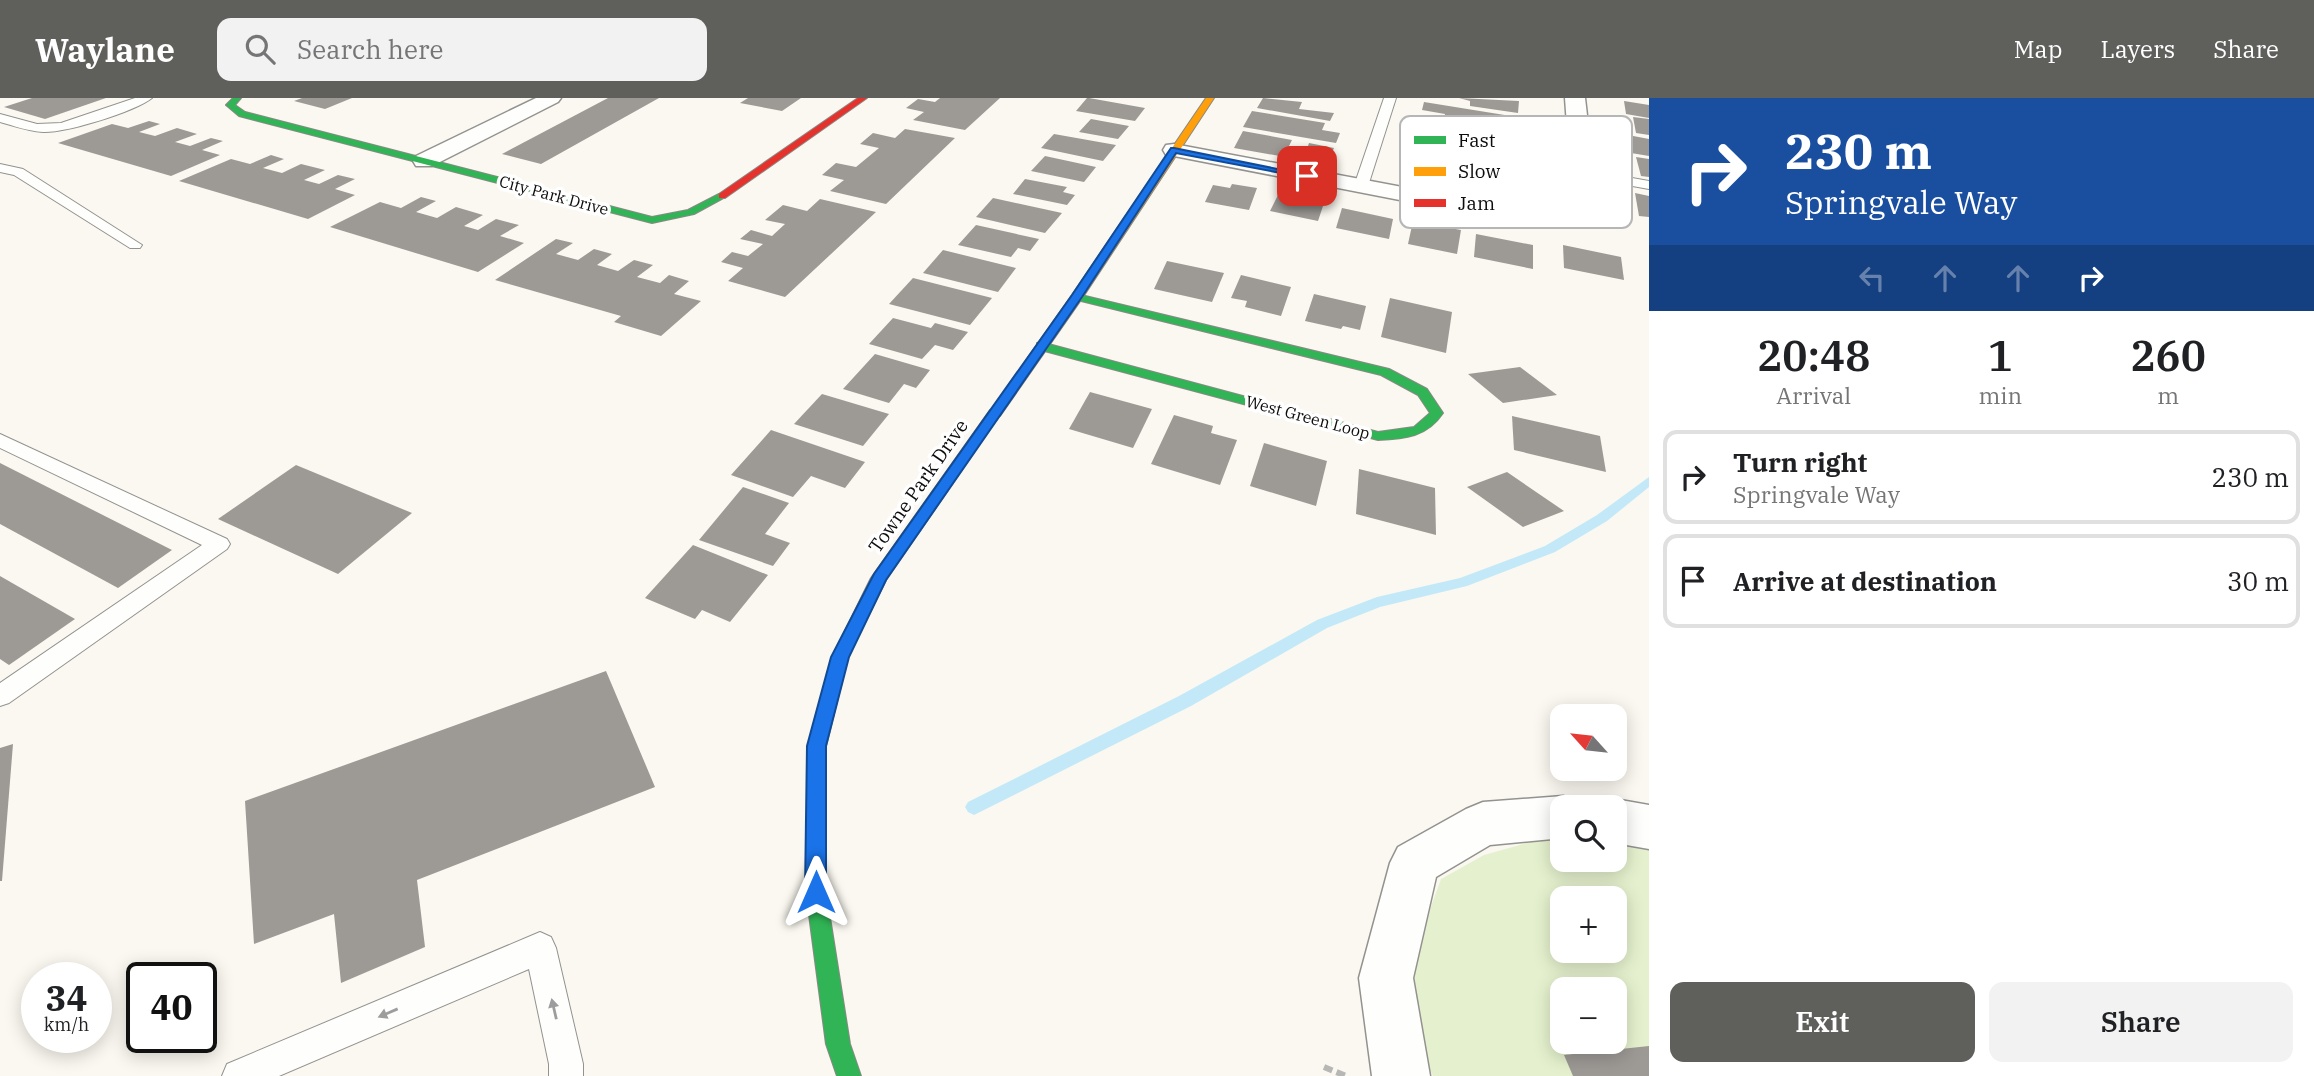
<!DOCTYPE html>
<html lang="en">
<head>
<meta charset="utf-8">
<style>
  body { margin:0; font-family:"IBM Plex Serif",serif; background:#f2f2f2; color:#202124; height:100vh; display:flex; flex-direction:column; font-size:26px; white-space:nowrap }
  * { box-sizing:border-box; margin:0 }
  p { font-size:23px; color:#757577 }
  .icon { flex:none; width:38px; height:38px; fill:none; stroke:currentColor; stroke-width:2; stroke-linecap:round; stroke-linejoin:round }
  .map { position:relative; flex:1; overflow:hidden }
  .drawer { display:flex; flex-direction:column; background:#fff; width:665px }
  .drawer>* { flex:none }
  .hud { background:#1a4fa0; color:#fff; overflow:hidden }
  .needle { width:46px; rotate:297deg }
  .controls { position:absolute; left:1550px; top:606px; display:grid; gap:14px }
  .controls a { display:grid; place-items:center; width:77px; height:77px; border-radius:14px; background:#fff; box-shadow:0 4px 18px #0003; font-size:35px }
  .speed { position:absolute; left:21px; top:864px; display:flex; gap:14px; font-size:35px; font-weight:700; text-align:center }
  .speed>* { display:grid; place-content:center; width:91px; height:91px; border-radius:50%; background:#fff; box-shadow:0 4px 18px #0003; line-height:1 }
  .speed small { font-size:18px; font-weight:400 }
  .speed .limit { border:4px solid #111; border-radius:10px; background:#fff; color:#111 }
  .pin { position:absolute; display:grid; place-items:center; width:60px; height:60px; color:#fff; margin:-30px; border-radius:14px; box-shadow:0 4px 10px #0006 }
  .me { position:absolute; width:77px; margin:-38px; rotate:0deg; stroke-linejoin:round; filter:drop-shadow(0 0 5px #0008) }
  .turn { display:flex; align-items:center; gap:24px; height:147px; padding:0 21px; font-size:32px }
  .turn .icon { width:91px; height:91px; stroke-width:2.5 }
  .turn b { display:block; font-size:49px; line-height:60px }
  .lanes { display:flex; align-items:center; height:66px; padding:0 21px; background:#0003; justify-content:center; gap:35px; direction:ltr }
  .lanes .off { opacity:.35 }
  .eta { display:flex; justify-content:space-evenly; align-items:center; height:119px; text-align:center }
  .eta b { font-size:42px; font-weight:600; line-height:49px }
  .primary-button { display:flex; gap:14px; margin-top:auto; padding:14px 21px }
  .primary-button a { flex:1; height:80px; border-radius:14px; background:#5f5f5c; color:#fff; font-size:28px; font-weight:600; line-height:80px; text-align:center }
  .primary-button a+a { background:#f2f2f2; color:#202124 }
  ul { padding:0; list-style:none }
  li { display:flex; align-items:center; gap:21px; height:94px; margin:0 14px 10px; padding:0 7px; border:4px solid #e0e0e0; border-radius:14px }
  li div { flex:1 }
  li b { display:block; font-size:26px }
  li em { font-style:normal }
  header { display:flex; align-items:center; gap:42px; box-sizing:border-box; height:98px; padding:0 35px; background:#5f5f5c; color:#fff }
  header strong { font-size:33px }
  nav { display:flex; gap:38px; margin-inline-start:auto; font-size:24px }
  .search { width:490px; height:63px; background:#f2f2f2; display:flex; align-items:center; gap:18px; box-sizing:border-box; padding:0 24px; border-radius:14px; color:#757577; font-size:26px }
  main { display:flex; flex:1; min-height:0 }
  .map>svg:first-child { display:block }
  .green { fill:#e5f1ce; fill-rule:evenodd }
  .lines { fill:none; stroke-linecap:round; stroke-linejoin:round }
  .stream { fill:#c3e9f8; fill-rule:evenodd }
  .building { fill:#9d9a96 }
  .lane-casing { stroke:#93928f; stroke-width:2 }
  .street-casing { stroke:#93928f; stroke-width:3 }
  .fast-casing { stroke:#8a8985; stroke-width:2 }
  .slow-casing { stroke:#8a8985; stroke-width:2 }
  .jam-casing { stroke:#8a8985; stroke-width:2 }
  .path { stroke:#b7b7b5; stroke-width:6; stroke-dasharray:9 4.5; stroke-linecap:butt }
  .lane { fill:#fefefd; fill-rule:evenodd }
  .street { fill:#fefefd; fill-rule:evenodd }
  .fast { fill:#30b455; fill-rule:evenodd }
  .slow { fill:#ff9f0a; fill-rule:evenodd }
  .jam { fill:#e5322d; fill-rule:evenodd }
  .oneway { fill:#9d9d9d }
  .route { fill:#1a73e8; stroke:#114b97; stroke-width:2 }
  .labels { text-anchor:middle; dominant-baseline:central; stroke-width:7; stroke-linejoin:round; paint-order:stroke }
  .far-street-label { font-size:16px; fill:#0c0c0c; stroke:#fff }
  .street-label { font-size:19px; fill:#0c0c0c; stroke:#fff }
  .key { fill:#fff; stroke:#b6b6b6; stroke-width:2 }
  .key-label { font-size:19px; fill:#0c0c0c }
</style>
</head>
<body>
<header>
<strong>Waylane</strong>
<div class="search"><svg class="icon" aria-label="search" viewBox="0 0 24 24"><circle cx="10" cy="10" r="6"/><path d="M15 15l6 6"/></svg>Search here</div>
<nav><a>Map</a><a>Layers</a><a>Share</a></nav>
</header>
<main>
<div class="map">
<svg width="1649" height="978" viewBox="0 0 1649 978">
  <rect width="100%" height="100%" fill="#faf8f0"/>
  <path class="green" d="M1541 741 1563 743V761H1615V747L1649 750V978H1433L1419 951 1411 863 1441 781 1484 757ZM1563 800H1615V852H1563ZM1563 891H1615V943H1563Z"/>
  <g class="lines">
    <path class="stream" d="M1649 379V389L1607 423 1555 454 1467 488 1380 509 1327 530 1191 608 980 714 974 717 968 714 965 709 968 704 1179 598 1317 522 1377 499 1460 480 1545 448 1597 417Z"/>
  </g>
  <g class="building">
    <path d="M32 0H106L45 21 4 9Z"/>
    <path d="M302 0H352L325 11 294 3Z"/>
    <path d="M608 0H659L541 66 502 56Z"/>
    <path d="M748 0H801L782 13 740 5Z"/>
    <path d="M940 0H1000L965 32 913 22 924 14 906 10 918 1 935 4Z"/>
    <path d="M1087 0H1089L1145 10 1135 23 1076 13Z"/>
    <path d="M1263 0 1302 4 1299 11 1334 15 1330 23 1257 10Z"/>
    <path d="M1459 0 1519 3 1518 15 1470 8V3Z"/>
    <path d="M1624 3 1649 7V20L1626 16Z"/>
    <path d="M1424 4 1517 19V35L1444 23 1445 16 1422 12Z"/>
    <path d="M1252 13 1325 25 1322 32 1340 35 1336 45 1243 29Z"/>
    <path d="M1633 19 1649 21V37L1636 35Z"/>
    <path d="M1091 21 1129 28 1118 41 1079 34Z"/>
    <path d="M149 23 160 26 139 34 155 38 177 30 197 36 175 44 190 48 211 40 223 43 202 52 220 57 171 78 58 45 112 26 128 30Z"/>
    <path d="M905 31 955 40 886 106 830 93 844 82 822 77 836 65 856 69 879 50 860 46 873 35 895 40Z"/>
    <path d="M1243 33 1292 42 1289 48 1307 51 1309 45 1334 50 1330 59 1301 54 1297 61 1234 50Z"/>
    <path d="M1054 36 1116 47 1103 63 1041 50Z"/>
    <path d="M1628 37 1649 41V58L1631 55Z"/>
    <path d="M271 57 284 61 263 70 282 75 301 66 325 72 304 82 319 86 338 77 355 81 335 91 355 97 308 121 179 83 231 61 250 66Z"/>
    <path d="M1045 58 1096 69 1084 84 1031 73Z"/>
    <path d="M1636 59 1649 61V79L1641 78Z"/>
    <path d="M1025 81 1067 89 1063 94 1075 97 1067 107 1013 96Z"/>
    <path d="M1232 86 1257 90 1249 112 1205 104 1213 87 1230 90Z"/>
    <path d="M1279 95 1307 101 1305 104 1323 108 1318 123 1270 113Z"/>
    <path d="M1635 95 1649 98V119L1639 118Z"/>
    <path d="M421 99 436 103 416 114 437 120 456 109 483 117 464 128 478 132 496 121 519 127 500 138 524 145 478 174 330 129 380 104 401 110Z"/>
    <path d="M993 100 1062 115 1045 135 976 119Z"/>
    <path d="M820 101 876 114 785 199 728 183 743 170 721 164 732 154 748 158 763 146 740 141 751 132 772 138 785 126 765 122 783 107 807 113Z"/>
    <path d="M1342 110 1393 121 1389 141 1336 130Z"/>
    <path d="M1413 123 1461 132 1457 156 1408 146Z"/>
    <path d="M976 127 1039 141 1030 153 1018 150 1011 159 958 147Z"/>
    <path d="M1476 136 1533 147V171L1474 159Z"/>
    <path d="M556 141 573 145 556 156 578 162 594 151 612 156 597 167 618 173 634 162 653 167 637 179 660 185 669 177 689 183 674 196 701 203 661 238 614 224 621 218 495 182Z"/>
    <path d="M1563 147 1621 159 1624 182 1564 170Z"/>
    <path d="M943 152 1016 170 998 194 923 175Z"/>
    <path d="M1167 163 1224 175 1212 204 1154 191Z"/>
    <path d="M1241 177 1291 189 1281 218 1245 209 1247 203 1231 200Z"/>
    <path d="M913 180 992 200 970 227 889 206Z"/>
    <path d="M1314 196 1366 208 1360 232 1343 228 1341 231 1305 223Z"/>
    <path d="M1390 200 1452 214 1446 255 1381 239Z"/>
    <path d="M893 220 931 230 935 225 968 234 953 252 935 247 922 261 869 246Z"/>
    <path d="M875 256 930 272 916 290 904 286 889 305 843 291Z"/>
    <path d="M1520 269 1557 297 1503 305 1468 276Z"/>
    <path d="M1090 294 1152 311 1133 350 1069 331Z"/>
    <path d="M822 296 889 316 863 348 794 326Z"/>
    <path d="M1174 317 1213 328 1211 335 1237 342 1220 387 1151 366Z"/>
    <path d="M1512 318 1600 338 1606 374 1514 352Z"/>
    <path d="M771 332 865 364 845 390 811 378 793 399 731 377Z"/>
    <path d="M1264 345 1327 363 1316 408 1250 388Z"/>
    <path d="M0 365 172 452 118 490 0 426Z"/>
    <path d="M296 367 412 415 338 476 218 421Z"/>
    <path d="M1359 371 1435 390 1436 437 1356 416Z"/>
    <path d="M1507 374 1564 413 1523 429 1467 389Z"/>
    <path d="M743 389 789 405 765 436 790 445 773 468 699 442Z"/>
    <path d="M693 447 768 477 730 524 702 512 695 521 645 500Z"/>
    <path d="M0 478 75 521 9 567 0 561Z"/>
    <path d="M606 573 655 689 417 782 425 849 341 885 334 816 254 846 245 703Z"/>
    <path d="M13 646 2 783H0V650Z"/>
    <path d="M1649 948V978H1573L1564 957Z"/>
  </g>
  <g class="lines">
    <defs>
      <g id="lane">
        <path d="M135 0H152C134 14 66 35 43 34 28 33 14 28 0 24V16L37 26 61 25Z"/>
        <path d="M1384 0H1396L1368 88 1361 92 1356 91 1354 88Z"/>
        <path d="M0 66 23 71 142 147 140 150H130L14 77 0 74Z"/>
        <path d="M1582 71 1649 83V91L1577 78 1575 75Z"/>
        <path d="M0 336 227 441 230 446 227 451 9 605 0 608V585L202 447 0 350Z"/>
        <path d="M540 834 551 839 556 850 583 966V978H549V966L529 871 279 978H222L227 966Z"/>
      </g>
      <g id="street">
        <path d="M536 0H561L558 4 432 68H416L413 63 416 58Z"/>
        <path d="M1565 0H1585L1596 95 1589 117C1554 126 1523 125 1487 119L1174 58 1166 57 1163 52 1166 47 1174 46 1487 105C1515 109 1542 113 1570 108L1572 95Z"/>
        <path d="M1563 698 1580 704 1582 709H1563V740L1490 747 1436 779 1413 880 1430 978H1372L1359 880 1390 765 1398 749 1466 711 1483 704Z"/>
        <path d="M1615 701 1649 707V751L1615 745V709H1598Z"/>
      </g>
      <g id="fast">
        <path d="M233 0H241L235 7 245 14 652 119 688 112 719 96 727 98 694 116 652 125 239 18 226 7Z"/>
        <path d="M1077 196 1389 271 1427 291 1443 315C1427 339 1405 341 1378 342L1037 251V245L1041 244 1378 334 1414 329 1430 315 1418 297 1381 277 1073 201 1071 199Z"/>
        <path d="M995 311 1001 315 886 482 848 559 826 648V794L850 946 861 978H837L826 946 806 794 808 648 832 559 871 480 990 312Z"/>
      </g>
      <path id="slow" d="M1206 0H1214L1083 199 1000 318H990L989 315 1072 197Z"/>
      <path id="jam" d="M858 0H867L725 100H719V96Z"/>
    </defs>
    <use href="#lane" class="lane-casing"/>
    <use href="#street" class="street-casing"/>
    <use href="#fast" class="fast-casing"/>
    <use href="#slow" class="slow-casing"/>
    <use href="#jam" class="jam-casing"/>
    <path class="path" d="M1324 969 1346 978"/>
    <use href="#lane" class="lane"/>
    <use href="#street" class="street"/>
    <use href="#fast" class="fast"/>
    <use href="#slow" class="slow"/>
    <use href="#jam" class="jam"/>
  </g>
  <defs><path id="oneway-solid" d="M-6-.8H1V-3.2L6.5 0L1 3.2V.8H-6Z" transform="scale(1.75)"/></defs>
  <g class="oneway">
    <use href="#oneway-solid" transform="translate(554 911) rotate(-103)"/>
    <use href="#oneway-solid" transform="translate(388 915) rotate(157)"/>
  </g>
  <path class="route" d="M1174 50 1312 78 1307 80 1176 55 1082 199 886 482 849 559 826 648V794L823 801 816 804 808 801 805 794 807 648 831 559 874 476 1072 197 1171 50Z"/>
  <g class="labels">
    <g class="far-street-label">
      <text transform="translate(554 97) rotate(15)">City Park Drive</text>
      <text transform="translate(1308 319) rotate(15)">West Green Loop</text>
    </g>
    <g class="street-label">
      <text transform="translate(918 388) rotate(-55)">Towne Park Drive</text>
    </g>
  </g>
  <rect x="1400" y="18" width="232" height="112" rx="10" class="key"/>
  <rect x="1414" y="38" width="32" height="8" fill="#30b455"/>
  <rect x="1414" y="69" width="32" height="9" fill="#ff9f0a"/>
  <rect x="1414" y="101" width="32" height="8" fill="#e5322d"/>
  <g class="key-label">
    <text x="1458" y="49">Fast</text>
    <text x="1458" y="80">Slow</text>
    <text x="1458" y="112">Jam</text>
  </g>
</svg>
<div class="controls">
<a><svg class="needle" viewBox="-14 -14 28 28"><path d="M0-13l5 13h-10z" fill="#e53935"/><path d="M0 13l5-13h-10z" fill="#757577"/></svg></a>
<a><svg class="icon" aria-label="search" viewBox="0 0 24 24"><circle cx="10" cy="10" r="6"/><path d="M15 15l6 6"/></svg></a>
<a>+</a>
<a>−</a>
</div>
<div class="speed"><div>34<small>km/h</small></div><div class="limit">40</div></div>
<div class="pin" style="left:1307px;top:78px;background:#d93025"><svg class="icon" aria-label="arrive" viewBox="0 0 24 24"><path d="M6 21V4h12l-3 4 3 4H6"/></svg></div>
<svg class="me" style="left:816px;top:794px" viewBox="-20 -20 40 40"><path d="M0-17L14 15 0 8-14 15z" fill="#1a73e8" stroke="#fff" stroke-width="4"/></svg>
</div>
<section class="drawer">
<div class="hud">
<div class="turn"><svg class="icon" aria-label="right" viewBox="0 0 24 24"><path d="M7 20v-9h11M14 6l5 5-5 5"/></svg><div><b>230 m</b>Springvale Way</div></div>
<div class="lanes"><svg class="icon off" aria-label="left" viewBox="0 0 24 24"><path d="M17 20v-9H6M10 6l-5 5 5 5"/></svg><svg class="icon off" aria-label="ahead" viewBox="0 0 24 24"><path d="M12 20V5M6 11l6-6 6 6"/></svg><svg class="icon off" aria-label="ahead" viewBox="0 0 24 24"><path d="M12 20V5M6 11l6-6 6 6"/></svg><svg class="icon" aria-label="right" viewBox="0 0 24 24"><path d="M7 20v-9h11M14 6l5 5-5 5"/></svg></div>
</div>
<div class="eta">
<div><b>20:48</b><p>Arrival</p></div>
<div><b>1</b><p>min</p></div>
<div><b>260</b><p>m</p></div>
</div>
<ul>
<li><svg class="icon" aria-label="right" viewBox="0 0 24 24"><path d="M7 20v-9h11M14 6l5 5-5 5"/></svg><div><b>Turn right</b><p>Springvale Way</p></div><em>230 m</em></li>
<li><svg class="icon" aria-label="arrive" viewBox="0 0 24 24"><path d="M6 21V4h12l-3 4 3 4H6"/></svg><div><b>Arrive at destination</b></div><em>30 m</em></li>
</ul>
<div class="primary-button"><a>Exit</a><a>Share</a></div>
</section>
</main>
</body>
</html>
